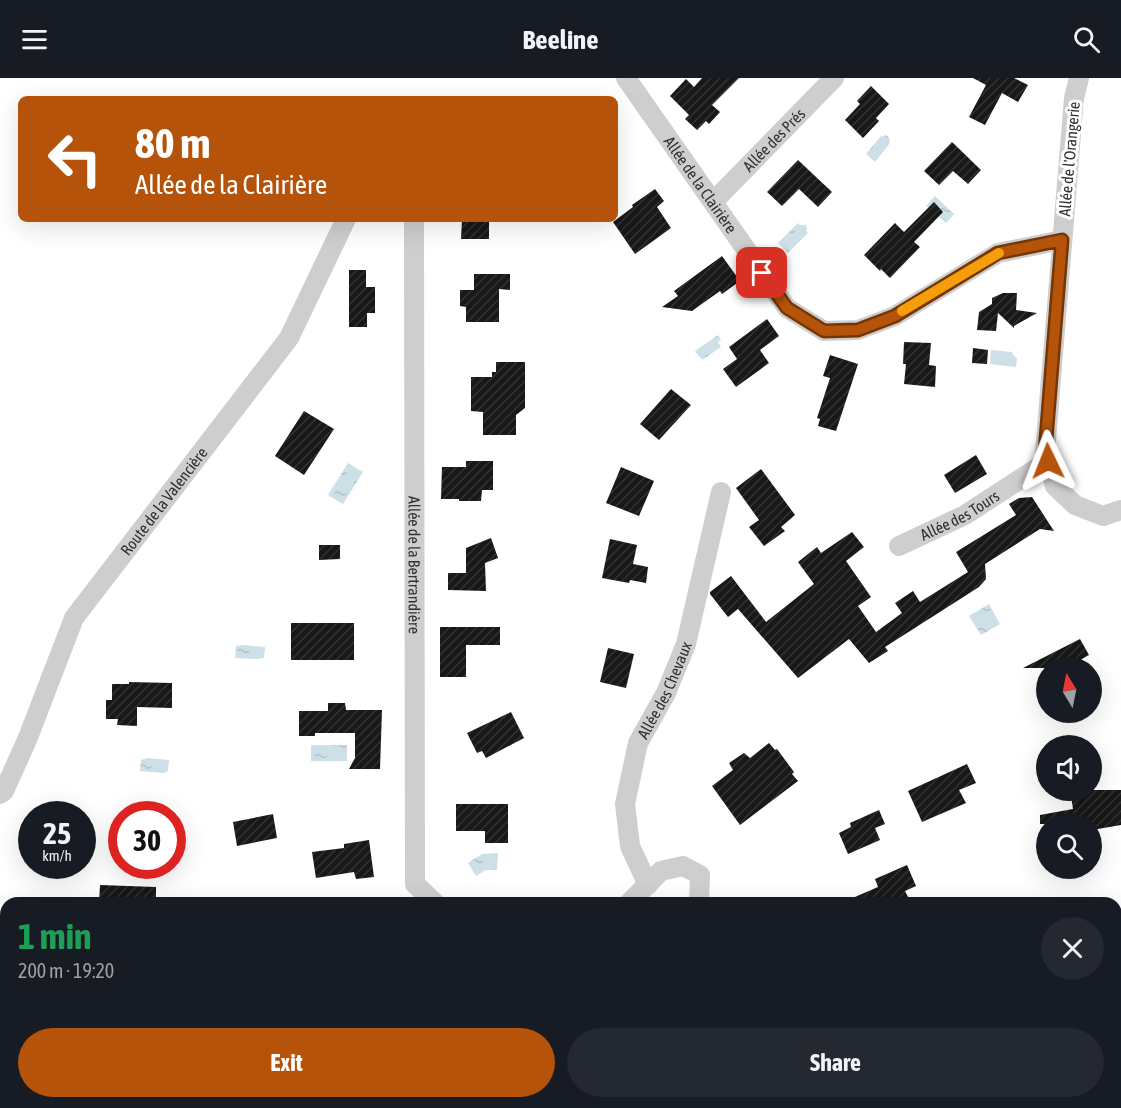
<!DOCTYPE html>
<html lang="en">
<head>
<meta charset="utf-8">
<style>
  body { margin:0; font-family:"Asap Condensed",sans-serif; background:#242831; color:#f1f3f6; height:100vh; display:flex; flex-direction:column; font-size:22px; white-space:nowrap }
  * { box-sizing:border-box; margin:0 }
  p { font-size:20px; color:#9ea1a6 }
  .icon { flex:none; width:33px; height:33px; fill:none; stroke:currentColor; stroke-width:2; stroke-linecap:round; stroke-linejoin:round }
  .map { position:relative; flex:1; overflow:hidden }
  .details { position:absolute; left:0px; top:819px; width:1122px; height:212px; display:flex; flex-direction:column; background:#171b24; border-radius:18px 18px 0 0; box-shadow:0 6px 24px #0002 }
  .details>* { flex:none }
  .hud { position:absolute; left:18px; top:18px; width:600px; height:126px; border-radius:9px; box-shadow:0 6px 24px #0002; background:#b45309; color:#fff; overflow:hidden }
  .needle { width:39px; rotate:350deg }
  .fabs { position:absolute; left:1036px; top:579px; display:grid; gap:12px }
  .fabs a { display:grid; place-items:center; width:66px; height:66px; border-radius:50%; background:#171b24; box-shadow:0 6px 24px #0002; font-size:30px }
  .speed { position:absolute; left:18px; top:723px; display:flex; gap:12px; font-size:30px; font-weight:700; text-align:center }
  .speed>* { display:grid; place-content:center; width:78px; height:78px; border-radius:50%; background:#171b24; box-shadow:0 6px 24px #0002; line-height:1 }
  .speed small { font-size:15px; font-weight:400 }
  .speed .limit { border:9px solid #d22; background:#fff; color:#111 }
  .pin { position:absolute; display:grid; place-items:center; width:51px; height:51px; color:#fff; margin:-26px; border-radius:12px; box-shadow:0 3px 9px #0006 }
  .me { position:absolute; width:66px; margin:-33px; rotate:358deg; stroke-linejoin:round; filter:drop-shadow(0 0 4px #0008) }
  .turn { display:flex; align-items:center; gap:21px; height:126px; padding:0 18px; font-size:27px }
  .turn .icon { width:78px; height:78px; stroke-width:2.5 }
  .turn b { display:block; font-size:42px; line-height:51px }
  .round { display:grid; place-items:center; flex:none; width:63px; height:63px; border-radius:32px; background:#242831 }
  .head { display:flex; align-items:center; justify-content:space-between; height:102px; padding:0 18px }
  h1 { font-size:36px; font-weight:700; line-height:45px; color:#1e9e55 }
  .cta { display:flex; gap:12px; margin-top:auto; padding:12px 18px }
  .cta a { flex:1; height:69px; border-radius:36px; background:#b45309; color:#fff; font-size:24px; font-weight:700; line-height:69px; text-align:center }
  .cta a+a { background:#242831; color:#f1f3f6 }
  header { display:flex; justify-content:space-between; align-items:center; height:78px; padding:0 18px; background:#171b24; font-size:27px; font-weight:700 }
  .map>svg:first-child { display:block }
  .water { fill:url(#water-ripples) }
  .building { fill:url(#building-hatch) }
  .lines { fill:none; stroke-linecap:round; stroke-linejoin:round }
  .minor { stroke:#cecece; stroke-width:20 }
  .route-casing { stroke:#753606; stroke-width:15 }
  .route { stroke:#b45309; stroke-width:10 }
  .slow { stroke:#f59e0b; stroke-width:10 }
  .labels { text-anchor:middle; dominant-baseline:central; stroke-width:6; stroke-linejoin:round; paint-order:stroke }
  .street-label { font-size:16px; fill:#313131; stroke:#fff }
</style>
</head>
<body>
<header><svg class="icon" aria-label="menu" viewBox="0 0 24 24"><path d="M4 6h16M4 12h16M4 18h16"/></svg>Beeline<svg class="icon" aria-label="search" viewBox="0 0 24 24"><circle cx="10" cy="10" r="6"/><path d="M15 15l6 6"/></svg></header>
<div class="map">
<svg width="1121" height="1030" viewBox="0 0 1121 1030">
  <defs>
    <pattern id="water-ripples" width="26" height="14" patternUnits="userSpaceOnUse" patternTransform="scale(1.5)"><rect width="26" height="14" fill="#cddfe7"/><path d="M2 4q2-2 4 0t4 0M15 11q2-2 4 0t4 0" fill="none" stroke="#b0c0c7"/></pattern>
    <pattern id="building-hatch" width="6" height="6" patternUnits="userSpaceOnUse" patternTransform="scale(1.5)"><rect width="6" height="6" fill="#181818"/><path d="M-1 1l2-2M0 6l6-6M5 7l2-2" fill="none" stroke="#313131"/></pattern>
  </defs>
  <rect width="100%" height="100%" fill="#fff"/>
  <g class="water">
    <path d="M886 57 889 60 890 65 875 84 866 76 881 58 882 59Z"/>
    <path d="M935 118 954 136 946 145 926 128Z"/>
    <path d="M798 145 800 147H806L807 151 806 153 808 155 788 175 778 165Z"/>
    <path d="M718 257 721 262 718 264 721 269 702 282 695 273Z"/>
    <path d="M991 272 1012 274 1014 278 1017 280 1016 289 990 286Z"/>
    <path d="M348 385 363 394 343 426 328 417Z"/>
    <path d="M989 526 1000 546 981 557 969 538Z"/>
    <path d="M243 567 265 569 264 580 257 581 235 580 236 568Z"/>
    <rect x="311" y="667" width="36" height="16"/>
    <path d="M148 680 169 682 168 693 164 695 140 693 141 682Z"/>
    <path d="M498 775 497 792H486L476 798 468 785 482 776Z"/>
  </g>
  <g class="building">
    <path d="M702 0H739L712 27 720 34 709 46 706 43 697 52 685 41 689 37 670 18 686 1 694 9Z"/>
    <path d="M973 0H1014L1028 7 1018 24 1002 15 985 47 969 39 986 7Z"/>
    <path d="M871 8 889 26 876 40 879 43 863 60 845 42 860 26 857 23Z"/>
    <path d="M952 64 981 92 968 106 953 93 939 107 924 93Z"/>
    <path d="M798 82 832 114 818 129 799 111 782 128 767 114Z"/>
    <path d="M655 111 664 123 657 129 671 150 635 176 613 144 633 129 632 127Z"/>
    <path d="M934 124 943 134 914 164 920 169 890 200 881 191 880 193 864 177 895 145 904 154Z"/>
    <path d="M462 141H489V161H461Z"/>
    <path d="M722 178 740 203 722 216 720 213 692 233 662 229 678 218 674 213Z"/>
    <path d="M349 192H366V209H375V235H367V249H349Z"/>
    <path d="M474 196H510V212L499 211V244H466V229L460 228V212H474Z"/>
    <path d="M1003 215H1017L1016 232 1037 235 1014 248V250L998 235 996 253 977 252 979 234 992 226V220Z"/>
    <path d="M767 241 779 258 760 272 769 285 736 309 723 291 737 281 729 269Z"/>
    <path d="M904 264 931 265 929 287 936 288 935 309 904 306 906 286H903Z"/>
    <path d="M973 270 988 272 987 286 972 285Z"/>
    <path d="M830 277 858 286 836 353 818 348 820 341 817 340 830 300 823 298Z"/>
    <path d="M496 284H525V330L516 337V357H483V334L471 333V299H492V294H496Z"/>
    <path d="M671 311 691 327 659 362 640 346Z"/>
    <path d="M304 333 334 351 304 397 275 378Z"/>
    <path d="M976 377 987 396 955 415 944 397Z"/>
    <path d="M466 383H493V412H482L481 423H459V421H441L442 389H466Z"/>
    <path d="M621 389 654 403 639 438 606 425Z"/>
    <path d="M761 391 795 437 781 449 785 453 764 468 749 449 759 442 736 410Z"/>
    <path d="M1032 419 1054 453 1040 451 985 486 986 501 979 509 885 569 888 573 869 585 849 561 798 600 738 531 728 539 710 516V514L731 498 766 544 814 506 798 484 817 469 821 475 852 454 864 469 846 483 871 519 858 528 876 554 902 535 895 525 913 513 920 524 968 494 956 474 1016 437 1009 426 1019 420Z"/>
    <path d="M491 460 498 480 485 485 486 513 448 512V495H466V470Z"/>
    <path d="M610 461 637 467 633 486 648 489 646 505 630 502 629 505 602 500Z"/>
    <path d="M319 467H340V481L319 482Z"/>
    <rect x="291" y="545" width="63" height="37"/>
    <path d="M440 549H500V567H466V599H440Z"/>
    <path d="M1080 561 1089 577 1066 590H1023Z"/>
    <path d="M608 570 634 576 626 610 600 604Z"/>
    <path d="M129 604 172 605V630L137 629V648L117 647 118 641H106V622H112V606H129Z"/>
    <path d="M328 625H345L346 632H382L380 691H349L355 680V655H315V658H299V633H328Z"/>
    <path d="M511 634 524 660 486 680 482 673 477 675 467 655Z"/>
    <path d="M769 665 775 672 777 671 794 694 792 696 798 703 740 747 712 708 733 692 729 685 744 675 750 680Z"/>
    <path d="M967 686 976 705 959 712 966 725 922 744 908 713Z"/>
    <path d="M1070 712H1121V747L1092 752V746H1040V737L1073 731Z"/>
    <path d="M456 726H508V765H485V753H456Z"/>
    <path d="M879 732 885 746 875 750 880 762 848 776 839 755 851 749 850 745Z"/>
    <path d="M273 736 277 760 237 768 233 744Z"/>
    <path d="M369 762 374 799 356 801 354 794 316 800 312 774 344 770V766Z"/>
    <path d="M907 787 916 808 905 813 909 821 901 825H841L878 809 875 801Z"/>
    <path d="M100 807 156 809V825H99Z"/>
  </g>
  <g class="lines">
    <g class="minor">
      <path id="s1" d="M626 0 787 230 824 253 858 252 895 238 998 175 1062 162"/>
      <path d="M1079 0 1074 20 1045 374 1055 408 1075 427 1103 438 1121 432"/>
      <path id="s2" d="M713 124 834 0"/>
      <path id="s3" d="M414 141 415 806 435 825"/>
      <path id="s4" d="M899 468 965 437 1048 383"/>
      <path id="s5" d="M0 716 4 713 27 662 74 540 289 260 346 141"/>
      <path id="s6" d="M648 807 630 768 625 726 638 665 666 615 686 566 721 414"/>
      <path d="M629 825 661 793 683 788 700 797 699 825"/>
      <path d="M1116 856H1121"/>
      <path d="M638 1030 641 1024"/>
    </g>
  </g>
  <g class="lines">
    <defs>
      <path id="route" d="M762 195 787 230 824 253 858 252 895 238 998 175 1062 162 1045 374 1048 383"/>
    </defs>
    <use href="#route" class="route-casing"/>
    <use href="#route" class="route"/>
    <path class="slow" d="M902 233 999 175"/>
  </g>
  <g class="labels">
    <g class="street-label">
      <text stroke="none"><textPath href="#s2" startOffset="87">Allée des Prés</textPath></text>
      <text transform="translate(1069 81) rotate(-85)">Allée de l'Orangerie</text>
      <text stroke="none"><textPath href="#s1" startOffset="130">Allée de la Clairière</textPath></text>
      <text stroke="none"><textPath href="#s5" startOffset="339">Route de la Valencière</textPath></text>
      <text stroke="none"><textPath href="#s4" startOffset="68">Allée des Tours</textPath></text>
      <text stroke="none"><textPath href="#s3" startOffset="346">Allée de la Bertrandière</textPath></text>
      <text stroke="none"><textPath href="#s6" startOffset="207">Allée des Chevaux</textPath></text>
    </g>
  </g>
</svg>
<div class="fabs">
<a><svg class="needle" viewBox="-14 -14 28 28"><path d="M0-13l5 13h-10z" fill="#e53935"/><path d="M0 13l5-13h-10z" fill="#9ea1a6"/></svg></a>
<a><svg class="icon" aria-label="sound" viewBox="0 0 24 24"><path d="M4 9h4l5-4v14l-5-4H4zM17 9q2 3 0 6"/></svg></a>
<a><svg class="icon" aria-label="search" viewBox="0 0 24 24"><circle cx="10" cy="10" r="6"/><path d="M15 15l6 6"/></svg></a>
</div>
<div class="speed"><div>25<small>km/h</small></div><div class="limit">30</div></div>
<div class="pin" style="left:762px;top:195px;background:#d93025"><svg class="icon" aria-label="arrive" viewBox="0 0 24 24"><path d="M6 21V4h12l-3 4 3 4H6"/></svg></div>
<svg class="me" style="left:1048px;top:383px" viewBox="-20 -20 40 40"><path d="M0-17L14 15 0 8-14 15z" fill="#b45309" stroke="#fff" stroke-width="4"/></svg>
<div class="hud">
<div class="turn"><svg class="icon" aria-label="left" viewBox="0 0 24 24"><path d="M17 20v-9H6M10 6l-5 5 5 5"/></svg><div><b>80 m</b>Allée de la Clairière</div></div>
</div>
<section class="details">
<div class="head"><div><h1>1 min</h1><p>200 m · 19:20</p></div><a class="round"><svg class="icon" aria-label="close" viewBox="0 0 24 24"><path d="M6 6l12 12M18 6L6 18"/></svg></a></div>
<div class="cta"><a>Exit</a><a>Share</a></div>
</section>
</div>
</body>
</html>
